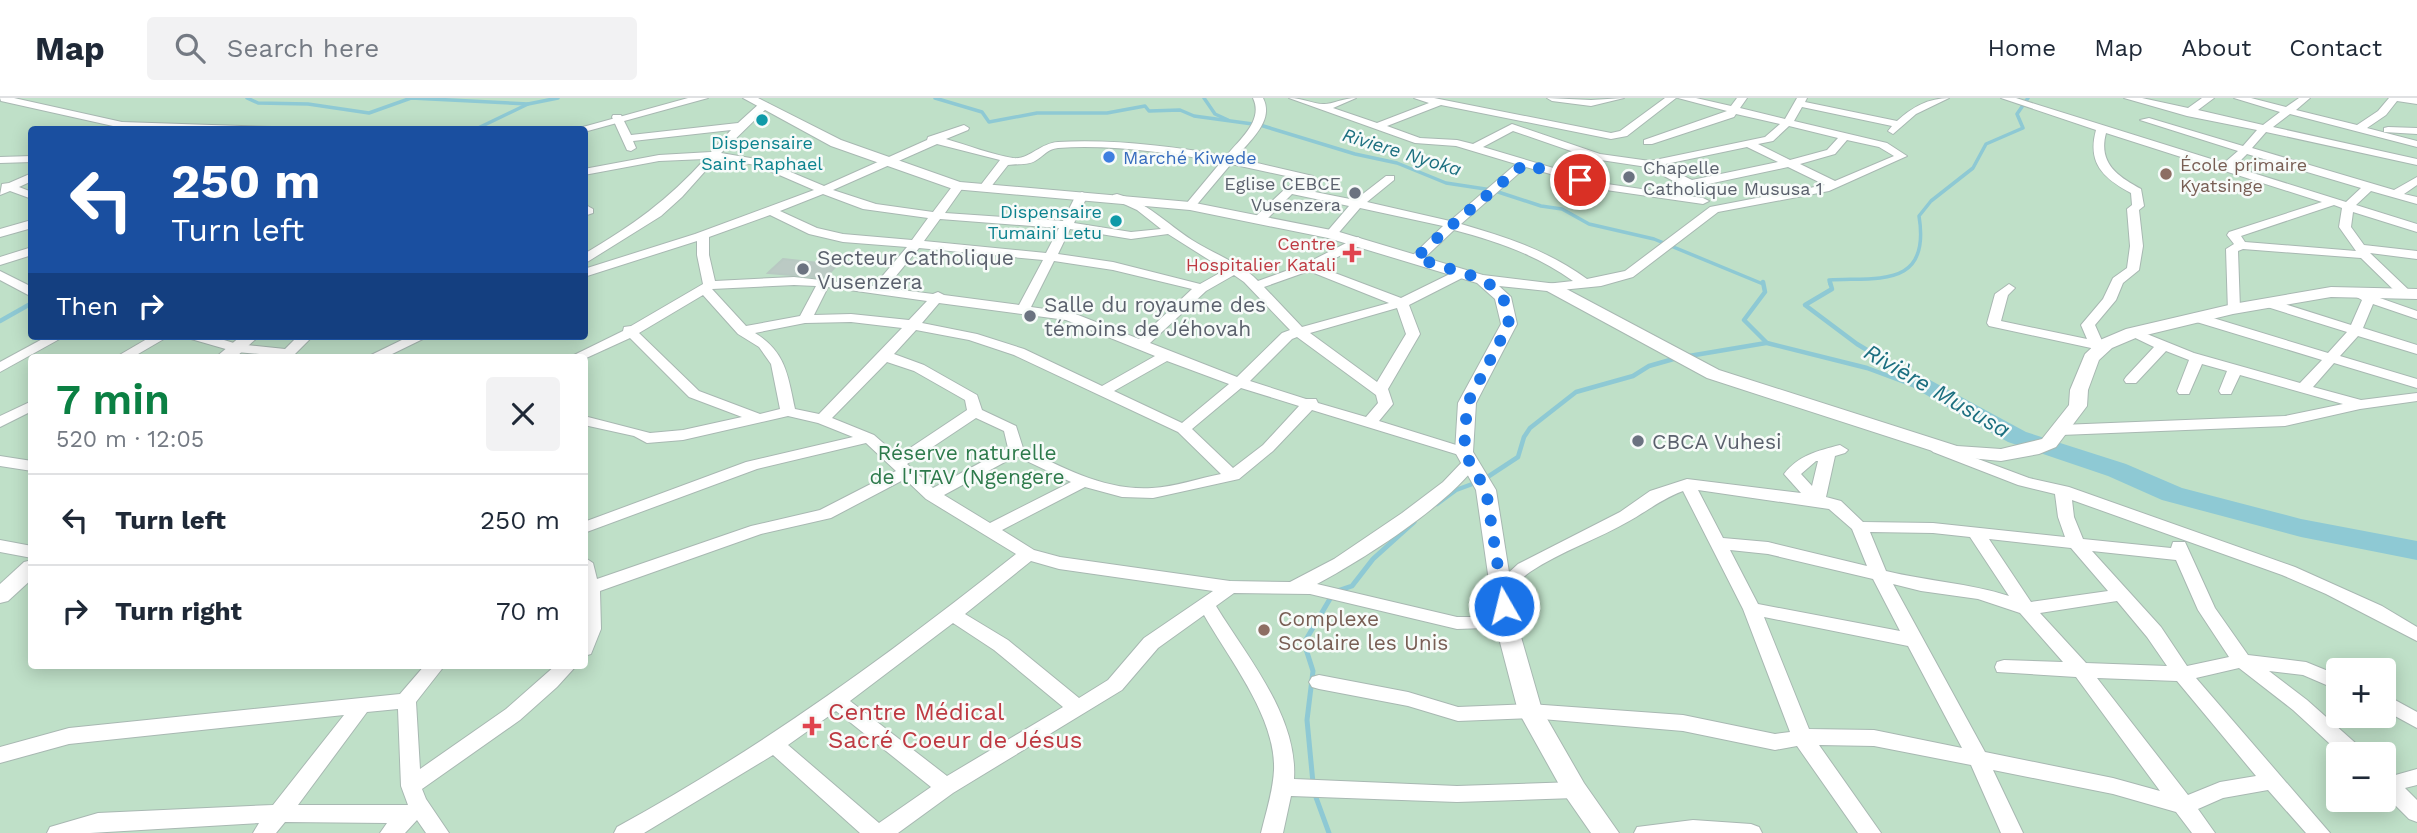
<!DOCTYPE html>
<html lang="en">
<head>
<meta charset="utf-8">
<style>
  body { margin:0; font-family:"Work Sans",sans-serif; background:#f2f2f3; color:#1f2937; height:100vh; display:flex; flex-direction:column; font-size:26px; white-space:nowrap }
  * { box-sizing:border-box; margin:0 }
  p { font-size:23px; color:#747a83 }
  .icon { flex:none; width:38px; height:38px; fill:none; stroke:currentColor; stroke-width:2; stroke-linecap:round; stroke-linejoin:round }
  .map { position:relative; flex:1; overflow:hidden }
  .drawer { position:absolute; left:28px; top:256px; width:560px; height:315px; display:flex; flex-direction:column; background:#fff; border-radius:7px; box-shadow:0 4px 18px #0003 }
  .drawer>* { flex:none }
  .guide { position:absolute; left:28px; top:28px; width:560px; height:214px; border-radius:7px; box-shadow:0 4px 18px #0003; background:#1a4fa0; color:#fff; overflow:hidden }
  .tools { position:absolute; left:2326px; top:560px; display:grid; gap:14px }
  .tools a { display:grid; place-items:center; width:70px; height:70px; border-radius:7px; background:#fff; box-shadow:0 4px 18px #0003; font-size:35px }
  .pin { position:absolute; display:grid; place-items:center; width:60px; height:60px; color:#fff; margin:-30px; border:4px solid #fff; border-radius:50%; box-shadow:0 2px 7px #0007 }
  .me { position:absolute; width:77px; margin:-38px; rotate:352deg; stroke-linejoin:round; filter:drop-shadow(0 0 5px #0008) }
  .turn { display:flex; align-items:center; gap:24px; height:147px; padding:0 28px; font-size:32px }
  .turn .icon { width:91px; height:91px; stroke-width:2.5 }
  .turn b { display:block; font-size:49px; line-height:60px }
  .then { display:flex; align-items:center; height:66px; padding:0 28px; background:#0003; gap:14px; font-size:26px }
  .round { display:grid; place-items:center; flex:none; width:74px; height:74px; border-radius:7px; background:#f2f2f3 }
  .overview { display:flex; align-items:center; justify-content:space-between; height:119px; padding:0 28px }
  h1 { font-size:42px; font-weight:600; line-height:52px; color:#0b8043 }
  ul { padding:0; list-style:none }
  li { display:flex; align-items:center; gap:21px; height:91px; padding:0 28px; border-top:2px solid #e0e1e3 }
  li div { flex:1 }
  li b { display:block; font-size:26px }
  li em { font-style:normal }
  header { display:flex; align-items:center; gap:42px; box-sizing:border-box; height:98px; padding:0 35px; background:#fff; border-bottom:2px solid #e0e1e3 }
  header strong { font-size:33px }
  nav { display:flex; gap:38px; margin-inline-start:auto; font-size:24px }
  .search { width:490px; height:63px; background:#f2f2f3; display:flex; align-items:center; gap:18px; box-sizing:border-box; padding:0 24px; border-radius:7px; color:#747a83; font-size:26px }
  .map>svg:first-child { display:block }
  .green { fill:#bfe0c8; fill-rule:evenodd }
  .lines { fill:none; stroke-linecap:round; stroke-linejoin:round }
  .stream-far2 { stroke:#8ec9d4; stroke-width:3.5 }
  .stream-far1 { stroke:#8ec9d4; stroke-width:4.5 }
  .stream { stroke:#8ec9d4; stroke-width:5 }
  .river { fill:#8ec9d4; fill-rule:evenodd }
  .building { fill:#bbcac4; stroke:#b8c9c2; stroke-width:2 }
  .minor-casing { stroke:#a8b8b2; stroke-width:2 }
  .tertiary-casing { stroke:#a8b8b2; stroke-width:2 }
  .minor { fill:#fff; fill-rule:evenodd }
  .tertiary { fill:#fff; fill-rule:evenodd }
  .route { stroke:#1a73e8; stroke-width:12; stroke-dasharray:0 21.6 }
  .culture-dot { fill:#0f9aa8; stroke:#f7fbf9; stroke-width:2.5 }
  .shop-dot { fill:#3f7fe0; stroke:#f7fbf9; stroke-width:2.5 }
  .education-dot { fill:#8d6e63; stroke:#f7fbf9; stroke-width:2.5 }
  .worship-dot { fill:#6b7280; stroke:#f7fbf9; stroke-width:2.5 }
  .health-dot { fill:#e0444e; stroke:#f7fbf9; stroke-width:2.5 }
  .labels { text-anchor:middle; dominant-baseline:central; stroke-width:5; stroke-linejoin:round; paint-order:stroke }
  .far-culture-label { font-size:18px; fill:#0d838f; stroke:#f7fbf9 }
  .far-shop-label { font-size:18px; fill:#366cbe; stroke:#f7fbf9; text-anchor:start }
  .far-education-label { font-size:18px; fill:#785e54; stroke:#f7fbf9; text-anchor:start }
  .far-worship-label { font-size:18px; fill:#5b616d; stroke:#f7fbf9; text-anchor:start }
  .far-health-label { font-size:18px; fill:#be3a42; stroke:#f7fbf9; text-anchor:end }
  .far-water-label { font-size:19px; font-style:italic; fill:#1c6f80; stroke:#f7fbf9 }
  .worship-label { font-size:21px; fill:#5b616d; stroke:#f7fbf9; text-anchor:start }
  .park-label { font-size:21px; fill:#2d7a4b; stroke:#f7fbf9 }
  .education-label { font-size:21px; fill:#785e54; stroke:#f7fbf9; text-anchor:start }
  .water-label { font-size:23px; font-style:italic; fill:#1c6f80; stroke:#f7fbf9 }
  .near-health-label { font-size:24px; fill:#be3a42; stroke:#f7fbf9; text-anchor:start }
</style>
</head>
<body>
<header>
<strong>Map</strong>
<div class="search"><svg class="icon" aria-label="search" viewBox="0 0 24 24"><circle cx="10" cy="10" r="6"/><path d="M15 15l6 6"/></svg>Search here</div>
<nav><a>Home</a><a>Map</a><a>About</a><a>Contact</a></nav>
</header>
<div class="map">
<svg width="2417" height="735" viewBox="0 0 2417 735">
  <rect width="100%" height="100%" fill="#e6efeb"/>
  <path class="green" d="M0 0H2417V735H0ZM32 32H584V238H32ZM32 259H584V567H32ZM2338 572H2384V618H2338ZM2338 656H2384V702H2338Z"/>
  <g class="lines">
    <g class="stream-far2">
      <path d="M247 0 258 5 308 6 369 15 411 0 528 6"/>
      <path d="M935 0 982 14 989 24 1037 15H1107L1145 8 1149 13 1180 12 1194 18 1260 27 1355 56 1397 65 1446 85 1492 92 1541 108 1562 111 1589 126 1654 141 1763 186"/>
      <path d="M1204 0 1215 16 1228 22"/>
      <path d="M474 32 528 6 558 0"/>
      <path d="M1830 186 1829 182C1877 179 1931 191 1919 118L1931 103 1973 70 1986 46 2023 30 2017 16 2028 0"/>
    </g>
    <g class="stream-far1">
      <path d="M1763 184 1765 194 1744 222 1767 245 1867 270 1964 306"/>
      <path d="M1830 184 1832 191 1805 207 1857 246 1917 282"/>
      <path d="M0 223 32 205"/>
      <path d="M1689 258 1766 245"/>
      <path d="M1483 382 1518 359 1524 339 1530 330 1576 294 1633 278 1649 268 1677 260"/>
      <path d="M1437 406 1456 392 1475 385"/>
    </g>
    <g class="stream">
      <path d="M1313 685 1307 622 1313 573 1304 545 1334 494 1352 488 1373 461 1414 424"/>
      <path d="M1314 694 1329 735"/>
    </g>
    <path class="river" d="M1917 275 2026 334 2126 366 2182 390 2301 421 2417 443V462L2301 439 2162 402 2108 378 2008 344 1909 287 1905 282 1909 277Z"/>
  </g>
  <path class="building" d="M783 161 837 167 825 180 768 175Z"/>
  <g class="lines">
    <defs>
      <g id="minor">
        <path d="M0 0H14L122 24 272 29 277 32 122 30 1 3Z"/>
        <path d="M1253 0H1263C1275 23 1249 43 1236 60L1313 78V82L1300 91 1355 102 1386 78H1394V82L1367 104 1450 123 1516 66 1456 48 1415 45 1289 0C1303 0 1313 6 1323 6 1330 7 1343 0 1356 0L1333 10 1377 25 1429 5 1414 0H1434L1611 35 1620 33 1665 0H1676L1627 38 1611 41 1441 7 1387 28 1420 40 1457 42 1473 46 1512 26 1600 56 1650 63 1765 39 1780 26 1736 16 1734 19 1652 46H1644V42L1727 13 1678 0H1696L1731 8 1737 0H1747L1740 10 1785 21 1797 0H1807L1805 4 1897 23C1912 9 1929 0 1949 0L1916 16 1893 36 1888 33 1892 28 1802 9 1794 23 1887 45 1907 58 1829 93 1718 114 1633 179 1601 188 1551 193 1545 189 1546 186 1573 183C1537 157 1496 143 1454 132L1420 164H1412V158L1443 128 1360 110 1335 139 1331 140 1325 136 1349 108 1292 96 1263 125H1255V119L1286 90 1300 81 1231 66 1194 110H1186V106L1221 64C1171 55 1109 46 1058 50 1047 51 1044 58 1035 63 1029 67 1016 66 1008 67L990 90 986 91 980 88 1000 62 937 46 833 92 876 106 933 114 954 86 958 85 964 88 945 115 1063 123 1076 97 1082 94 1088 97 1074 125 1131 134 1161 131 1137 112 1113 101V97L1117 96C1147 104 1167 126 1192 142 1214 156 1241 165 1258 183L1305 166 1358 139 1364 143 1362 146 1319 169 1401 200 1458 172H1466V178L1409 207 1420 236 1388 291 1393 306 1379 323 1469 351 1472 354 1469 357H1459L1312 312 1273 353 1239 381 1153 400 1122 399 1085 389 1002 432 1034 452 1060 459 1230 483 1290 484 1334 461 1402 415 1443 384 1464 362H1476L1478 365C1447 408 1364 461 1317 486L1457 519H1506L1512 521 1515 525 1512 529 1457 531 1310 496 1234 495 1216 508C1247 559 1298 618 1294 681L1457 688 1575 684 1582 686 1585 692 1582 698 1575 700 1457 704 1291 698 1283 735H1261C1266 714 1273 693 1274 672 1276 619 1229 561 1204 517L1158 550 1122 592 953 695 898 735H860L773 657 644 735H614L617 729C760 651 889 557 1016 456L926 401 905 381 831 420 761 436 600 493 601 531 591 556 584 558V459L593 465 597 481 751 428 820 412 896 373 866 345 757 371 584 435V424L746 364 853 339 818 325 788 318 683 342 647 345 634 338 584 327V318L650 335 683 332 742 319 689 299 630 240 584 261 570 259 623 233 624 229 631 228 703 186 697 157V143L584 179V171L695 136 814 92 756 67 716 61 682 99 661 118 584 166V156C632 128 668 102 705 61L659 63 584 77V71L659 57 711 54 731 32 633 43 636 50 631 53 627 52 612 19 613 17H621L631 37 738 25 760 5H768V9L721 55 762 62 824 88 927 42 928 39 964 27 969 30 968 32 946 41C967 47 993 57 1013 60 1029 62 1040 45 1058 44 1113 41 1171 48 1226 58 1239 42 1264 23 1253 0ZM1789 28 1838 40 1827 52 1790 62 1758 46 1773 43ZM1513 33 1594 61 1647 69 1696 95 1702 92 1699 88 1788 69 1825 87 1710 109 1625 173 1587 181C1549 153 1506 139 1461 126L1526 69 1606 92 1703 106 1709 103 1703 100 1607 86 1483 49ZM1847 42 1879 49 1894 58 1835 83 1800 66 1835 56ZM1747 49 1778 64 1692 82 1661 67ZM823 96 863 111 928 120 912 142 843 136 817 130 780 113ZM770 117 809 136 843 144 907 149 874 188 794 179 715 183 709 157V139ZM940 121 1059 130 1046 155 924 143ZM1070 131 1131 141 1168 136 1225 172 1200 186 1113 164 1058 156ZM919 150 1043 162 1019 207 944 197 938 194 933 196 886 190ZM1054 163 1113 172 1192 191 1139 241 1073 215 1031 209ZM1309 173 1389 205 1302 229 1264 189ZM1234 177 1244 184 1290 232 1282 235 1237 279 1150 245 1206 193ZM794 187 816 188 800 218 746 228 712 191ZM828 189 927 203 909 222 851 216 814 217ZM703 197 738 236 759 249 771 266 780 311 760 316 699 293 639 235ZM939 205 1066 222 1155 258 1102 288 1024 251 977 236 922 225ZM1397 210 1406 236 1377 284 1310 235ZM851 224 902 230 819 316 795 311C788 278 786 254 755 235L805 225ZM916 232 969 242 1014 257 1178 334 1221 376C1199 380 1175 389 1152 390 1106 393 1063 370 1023 350L1016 328 982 312 977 297 924 267 894 256ZM1297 239 1376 297 1378 305 1366 319 1318 305 1316 301H1306L1250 283 1292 241ZM1167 263 1229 286 1182 325 1114 293ZM887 264 914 273 965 302 967 312 898 358 874 337 832 320ZM1241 290 1299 308 1263 347 1233 370 1192 331ZM976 320 1004 333 1008 350 933 390 907 366ZM1016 358 1071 384 990 425 944 397ZM1031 463 1059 471 1213 493 1144 540 1108 582 1079 600 1008 542 965 516ZM953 525 994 552 1063 609 947 678 850 603ZM836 613 931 689 879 725 788 647Z"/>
        <path d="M1547 0 1591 2 1624 0 1591 8 1552 3Z"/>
        <path d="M2001 0H2016L2224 65 2238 53 2140 22 2149 20 2243 48 2257 32 2187 18 2124 0H2142L2188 10 2202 0H2214L2198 12 2263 27 2280 14 2234 0H2251L2286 9 2299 0H2310L2296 12 2357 27 2378 13 2389 0H2417V6L2397 3 2386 17 2367 30 2417 43V49L2290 16 2273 29 2417 61V67L2266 34 2252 50 2394 92 2417 79V87L2404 96 2417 99V106L2371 93 2356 107 2417 126V134L2353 114 2351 129 2364 147 2417 153V161L2370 155 2413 196 2406 200 2401 199 2361 160 2243 151 2238 153 2240 211 2233 215 2228 214 2226 151 2234 146 2227 137 2229 134 2322 104 2106 35C2098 65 2117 78 2141 91L2144 108 2139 112 2143 148 2139 172 2123 185 2116 202 2095 227 2106 252 2099 256 2094 255 2091 250 1989 228 1987 225 1995 196 2009 186 2015 190 2008 197 2001 223 2087 241 2081 227 2103 201 2113 180 2127 170 2130 148 2127 111 2132 107 2131 95C2103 80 2087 65 2096 32ZM2247 56 2361 90 2346 104 2234 69ZM2334 107 2342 110 2339 129 2356 153 2245 144 2241 138Z"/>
        <path d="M2388 29 2417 30V36L2384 34V30Z"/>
        <path d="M32 58V64L0 65V59Z"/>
        <path d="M32 75V83L19 89 32 94V101L10 93 0 97 2 86 9 85Z"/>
        <path d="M584 106 593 111V115L584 118Z"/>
        <path d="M28 123H32V130L0 139V131Z"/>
        <path d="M32 149V157L0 167V159Z"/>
        <path d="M0 173 32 189V199L0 182Z"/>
        <path d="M2360 193 2417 213V221L2373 206 2363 230 2417 247V256L2358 238 2340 258 2417 281V290L2334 265 2313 289 2361 302 2417 295V303L2360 311 2285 328 2061 337 2053 332 2061 327 2285 318 2343 306 2240 277 2231 296H2221L2219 293 2227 273 2202 266 2189 296H2179L2177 293 2189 262 2166 253 2136 285H2126L2124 282 2126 279 2154 249 2125 235 2127 232H2137L2194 255 2300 285 2322 262 2190 222 2188 219 2195 215 2200 216 2328 255 2347 234 2264 208 2262 205 2269 201 2351 227 2362 202 2353 197Z"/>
        <path d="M48 238H65L0 274V264Z"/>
        <path d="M152 238H169L133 259H116Z"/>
        <path d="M189 238H211L237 246 285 251 298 238H313L292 259 236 254 191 241Z"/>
        <path d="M410 238H429L386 259H367Z"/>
        <path d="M32 303V313L0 329V318Z"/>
        <path d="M1938 346 2029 380 2069 389 2295 469 2382 508 2417 529V543L2326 496 2282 477 2072 402 2074 419 2083 441 2171 450 2173 444H2185L2215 510 2248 557 2306 564 2338 577V592L2303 577 2269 573 2307 602 2361 650 2364 656H2341L2293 612 2239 570 2196 580 2330 735H2306L2268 692 2223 700 2198 711 2215 735H2192L2176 714 2113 696 1993 672 2023 735H2001L1971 667 1874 648 1819 647 1881 735H1858L1797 648 1775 652 1683 633 1530 620 1458 623 1408 608 1319 591 1312 589 1309 584 1312 579 1319 577 1408 594 1458 609 1530 606 1683 617 1775 636 1790 634 1743 511 1683 393C1662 401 1650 411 1631 422 1599 441 1561 453 1530 474 1518 482 1510 499 1495 494L1492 490 1518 466 1620 414 1650 393 1687 381 1801 395 1784 376C1799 357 1817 353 1840 347L1848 352 1845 355 1835 358 1826 399 1841 403 1863 424 1933 425 2065 439 2058 419 2055 396 2018 387 1933 354 1930 351 1933 348ZM1816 363H1818L1812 388 1801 376ZM1698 392 1829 411 1852 431 1867 468 1768 444 1723 440ZM1870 434 1933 435 1970 439 2009 498C1969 485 1927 483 1886 473ZM1989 441 2071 450 2108 493 2031 504ZM1730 452 1768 456 1873 481 1900 533 1758 506ZM2092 453 2176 462 2198 512 2229 559 2187 568 2161 529ZM1893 486 1921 493 1978 501 2020 515 2063 564 2004 562 1997 564 1995 569 1997 574 2076 579 2160 693 2113 680 1985 654ZM2117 503 2147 539 2167 568 2086 565 2040 515ZM1764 519 1908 548 1962 650 1874 632 1809 631ZM2097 580 2177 583 2256 678 2220 684 2188 697Z"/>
        <path d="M0 358 32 363V373L0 368Z"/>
        <path d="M0 442 32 448V460L0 454Z"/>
        <path d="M425 567H445L416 604 420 671 506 611 556 567H577L557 589 520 622 422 691 426 701 449 735H426L417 722 405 735H380L387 725 285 724 276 735H253L259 725 90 735H47L50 729 98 715 273 707 344 617 69 646 0 665V649L69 630 400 596ZM398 611 401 688 408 707H298L367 614Z"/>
        <path d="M2384 596 2417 614V630L2384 612Z"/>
        <path d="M2417 671V687L2405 690 2417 702V724L2409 721 2384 696V675L2392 678Z"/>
        <path d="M1693 722 1751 726 1759 729 1762 735H1634L1637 729Z"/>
      </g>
      <g id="tertiary">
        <path d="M688 0H708L584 34V32H572Z"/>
        <path d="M743 0H758L841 42 960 84 1190 104 1336 133 1483 177 1557 186 1719 272 1957 348 2001 351 2042 341 2069 307 2070 292 2085 256 2100 242 2126 231 2233 206 2331 189 2417 191V201L2331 199 2233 216 2138 239 2112 250 2099 262 2088 292 2087 308 2056 349 2039 356 2001 363 1948 358 1707 280 1547 193 1499 188 1511 199 1517 226 1476 305 1473 354 1496 392 1517 525 1542 612 1584 685 1619 735H1591L1566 699 1518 613 1495 525 1476 392 1455 354 1458 305 1501 226 1495 201 1477 185 1328 140 1190 112 953 91 831 48Z"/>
        <path d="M241 238H259L236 259H216Z"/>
        <path d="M32 462V481L8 503 0 505V486L24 464Z"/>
      </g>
    </defs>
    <use href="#minor" class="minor-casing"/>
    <use href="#tertiary" class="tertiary-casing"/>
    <use href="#minor" class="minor"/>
    <use href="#tertiary" class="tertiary"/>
  </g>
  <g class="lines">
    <path class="route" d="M1504 508 1486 392 1464 354 1467 306 1509 226 1505 204 1496 191 1482 181 1416 160C1450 127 1488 97 1524 66L1580 82"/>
  </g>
  <g class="culture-dot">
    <circle cx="762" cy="22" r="7"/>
    <circle cx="1116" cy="123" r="7"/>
  </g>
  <circle class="shop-dot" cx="1109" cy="59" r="7"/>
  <g class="education-dot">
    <circle cx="2166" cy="76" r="7"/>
    <circle cx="1264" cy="532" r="7"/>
  </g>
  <g class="worship-dot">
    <circle cx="1629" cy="79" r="7"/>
    <circle cx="1355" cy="95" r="7"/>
    <circle cx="803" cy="171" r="7"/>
    <circle cx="1030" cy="218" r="7"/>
    <circle cx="1638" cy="343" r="7"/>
  </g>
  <g class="health-dot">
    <path d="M1348.5 144.5h7v7h7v7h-7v7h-7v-7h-7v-7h7z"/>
    <path d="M808.5 617.5h7v7h7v7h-7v7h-7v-7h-7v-7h7z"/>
  </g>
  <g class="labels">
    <g class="far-culture-label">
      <text x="762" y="44">Dispensaire<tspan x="762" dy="21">Saint Raphael</tspan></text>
      <text x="1102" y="113" text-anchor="end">Dispensaire<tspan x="1102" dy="21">Tumaini Letu</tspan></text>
    </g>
    <g class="far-shop-label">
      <text x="1123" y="59">Marché Kiwede</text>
    </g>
    <g class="far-education-label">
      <text x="2180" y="66">École primaire<tspan x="2180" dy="21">Kyatsinge</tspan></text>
    </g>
    <g class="far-worship-label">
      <text x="1643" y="69">Chapelle<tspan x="1643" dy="21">Catholique Mususa 1</tspan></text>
      <text x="1341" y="85" text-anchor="end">Eglise CEBCE<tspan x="1341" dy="21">Vusenzera</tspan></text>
    </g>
    <g class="far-health-label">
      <text x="1336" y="145">Centre<tspan x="1336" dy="21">Hospitalier Katali</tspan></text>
    </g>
    <g class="far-water-label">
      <text transform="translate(1402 54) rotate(17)">Riviere Nyoka</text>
    </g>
    <g class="worship-label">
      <text x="817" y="159">Secteur Catholique<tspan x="817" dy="24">Vusenzera</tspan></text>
      <text x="1044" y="206">Salle du royaume des<tspan x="1044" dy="24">témoins de Jéhovah</tspan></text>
      <text x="1652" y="343">CBCA Vuhesi</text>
    </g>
    <g class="park-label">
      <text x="967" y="354">Réserve naturelle<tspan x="967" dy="24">de l'ITAV (Ngengere</tspan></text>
    </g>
    <g class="education-label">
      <text x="1278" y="520">Complexe<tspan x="1278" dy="24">Scolaire les Unis</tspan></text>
    </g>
    <g class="water-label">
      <text transform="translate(1937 293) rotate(30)">Rivière Mususa</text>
    </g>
    <g class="near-health-label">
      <text x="828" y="614">Centre Médical<tspan x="828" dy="28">Sacré Coeur de Jésus</tspan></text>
    </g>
  </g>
</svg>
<div class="tools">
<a>+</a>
<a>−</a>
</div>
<div class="pin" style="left:1580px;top:82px;background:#d93025"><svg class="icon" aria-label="arrive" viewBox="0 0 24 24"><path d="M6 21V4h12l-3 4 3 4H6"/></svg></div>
<svg class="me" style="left:1504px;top:508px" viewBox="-20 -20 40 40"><circle r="17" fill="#1a73e8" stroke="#fff" stroke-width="3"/><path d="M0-11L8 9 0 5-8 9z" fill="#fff"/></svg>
<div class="guide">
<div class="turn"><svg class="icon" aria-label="left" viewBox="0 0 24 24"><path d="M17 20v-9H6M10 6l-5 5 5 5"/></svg><div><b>250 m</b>Turn left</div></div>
<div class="then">Then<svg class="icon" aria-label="right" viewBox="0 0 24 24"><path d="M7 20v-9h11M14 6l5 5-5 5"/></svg></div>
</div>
<section class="drawer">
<div class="overview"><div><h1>7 min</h1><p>520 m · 12:05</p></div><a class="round"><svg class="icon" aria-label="close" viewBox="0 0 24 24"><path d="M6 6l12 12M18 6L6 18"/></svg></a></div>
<ul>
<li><svg class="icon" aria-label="left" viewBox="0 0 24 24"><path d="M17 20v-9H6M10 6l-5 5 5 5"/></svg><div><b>Turn left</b></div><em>250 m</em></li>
<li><svg class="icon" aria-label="right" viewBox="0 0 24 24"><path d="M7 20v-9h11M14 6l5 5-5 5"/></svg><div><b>Turn right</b></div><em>70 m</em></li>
</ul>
</section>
</div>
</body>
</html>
